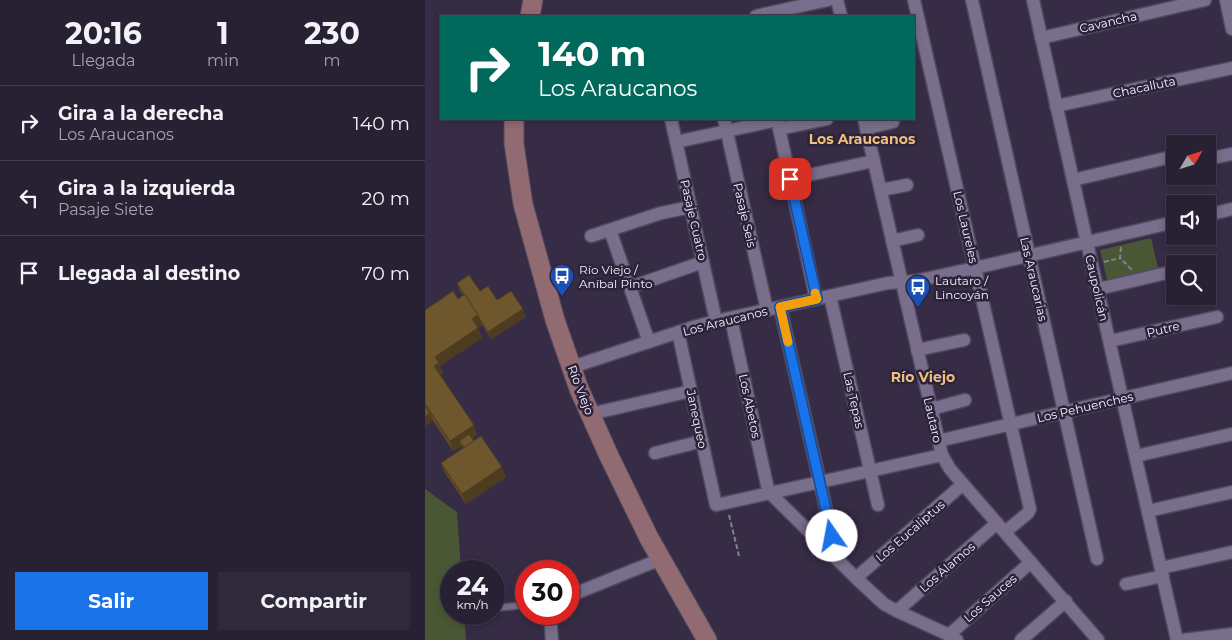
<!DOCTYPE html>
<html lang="es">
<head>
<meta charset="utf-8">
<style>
  body { margin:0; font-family:Montserrat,sans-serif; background:#30293c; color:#f1f3f6; height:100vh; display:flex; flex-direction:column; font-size:19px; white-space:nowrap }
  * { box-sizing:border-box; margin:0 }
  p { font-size:16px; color:#a5a3ac }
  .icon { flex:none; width:28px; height:28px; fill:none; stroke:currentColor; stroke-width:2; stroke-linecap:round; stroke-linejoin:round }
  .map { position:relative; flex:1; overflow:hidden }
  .panel { display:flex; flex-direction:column; background:#282134; width:425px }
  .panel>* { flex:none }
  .top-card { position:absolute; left:15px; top:15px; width:475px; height:105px; border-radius:0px; box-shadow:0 2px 8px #0003,0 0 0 1px #443e4f; background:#00695c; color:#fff; overflow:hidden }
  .needle { width:32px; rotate:52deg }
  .fabs { position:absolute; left:741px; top:135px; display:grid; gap:10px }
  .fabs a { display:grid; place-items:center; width:50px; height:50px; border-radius:0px; background:#282134; box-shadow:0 2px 8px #0003,0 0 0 1px #443e4f; font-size:25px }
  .speed { position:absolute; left:15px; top:560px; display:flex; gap:10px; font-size:25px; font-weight:700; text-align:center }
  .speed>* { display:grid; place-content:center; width:65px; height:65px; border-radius:50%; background:#282134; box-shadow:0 2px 8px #0003,0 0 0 1px #443e4f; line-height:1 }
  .speed small { font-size:12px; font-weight:400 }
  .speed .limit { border:8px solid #d22; background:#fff; color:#111 }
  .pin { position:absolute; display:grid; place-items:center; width:42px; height:42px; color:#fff; margin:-21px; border-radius:10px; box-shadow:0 2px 8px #0006 }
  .me { position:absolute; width:55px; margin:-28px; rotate:348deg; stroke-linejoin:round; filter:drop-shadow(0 0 4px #0008) }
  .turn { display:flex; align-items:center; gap:18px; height:105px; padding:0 15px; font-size:22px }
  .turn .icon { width:65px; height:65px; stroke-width:2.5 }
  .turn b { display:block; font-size:35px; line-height:42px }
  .eta { display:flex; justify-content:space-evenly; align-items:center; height:85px; text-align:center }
  .eta b { font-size:30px; font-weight:700; line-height:35px }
  .button { display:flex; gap:10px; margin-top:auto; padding:10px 15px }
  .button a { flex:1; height:58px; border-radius:0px; background:#1a73e8; color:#fff; font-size:20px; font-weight:700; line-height:58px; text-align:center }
  .button a+a { background:#30293c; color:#f1f3f6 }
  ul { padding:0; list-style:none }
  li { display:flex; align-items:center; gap:15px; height:75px; padding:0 15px; border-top:1px solid #443e4f }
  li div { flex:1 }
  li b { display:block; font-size:19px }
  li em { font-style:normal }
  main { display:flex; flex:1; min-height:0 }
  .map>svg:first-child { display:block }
  .green { fill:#4a5734 }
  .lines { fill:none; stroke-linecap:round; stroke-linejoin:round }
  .lane-casing { stroke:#51495e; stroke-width:9 }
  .street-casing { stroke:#51495e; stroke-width:15 }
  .secondary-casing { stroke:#51495e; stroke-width:21 }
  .path { stroke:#867e93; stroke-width:2; stroke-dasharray:5 2.5; stroke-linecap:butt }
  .lane { stroke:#796e8b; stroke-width:6 }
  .street { stroke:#796e8b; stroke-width:12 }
  .secondary { stroke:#926a71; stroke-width:19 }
  .wall { fill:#5f4a27 }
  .shaded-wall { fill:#4d3c20 }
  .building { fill:#6e562d; stroke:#4d3c20 }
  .route-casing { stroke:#114b97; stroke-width:12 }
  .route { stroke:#1a73e8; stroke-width:9 }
  .slow { stroke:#f59e0b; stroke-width:9 }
  .labels { text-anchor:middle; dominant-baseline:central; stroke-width:5; stroke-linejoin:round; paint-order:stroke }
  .street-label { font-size:12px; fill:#f4efff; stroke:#2c233b }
  .poi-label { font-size:12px; fill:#f4efff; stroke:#2c233b; text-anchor:start }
  .neighbourhood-label { font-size:14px; font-weight:bold; fill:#f0bf7e; stroke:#2c233b }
</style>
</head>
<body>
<main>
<section class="panel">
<div class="eta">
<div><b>20:16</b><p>Llegada</p></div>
<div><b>1</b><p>min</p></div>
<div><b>230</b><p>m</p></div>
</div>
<ul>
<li><svg class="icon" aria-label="right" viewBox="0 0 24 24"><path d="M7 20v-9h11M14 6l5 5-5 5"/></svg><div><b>Gira a la derecha</b><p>Los Araucanos</p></div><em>140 m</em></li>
<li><svg class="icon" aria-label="left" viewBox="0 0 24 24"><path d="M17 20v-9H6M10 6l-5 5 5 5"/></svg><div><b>Gira a la izquierda</b><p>Pasaje Siete</p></div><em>20 m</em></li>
<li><svg class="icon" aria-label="arrive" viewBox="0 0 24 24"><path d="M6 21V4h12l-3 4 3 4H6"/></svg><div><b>Llegada al destino</b></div><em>70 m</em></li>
</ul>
<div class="button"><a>Salir</a><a>Compartir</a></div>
</section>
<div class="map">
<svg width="807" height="640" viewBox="0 0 807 640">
  <rect width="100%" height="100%" fill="#362c45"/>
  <g class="green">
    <path d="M726 238 734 272 683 284 675 250Z"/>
    <path d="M0 489 32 512 36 571H26V614H39L41 640H0Z"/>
  </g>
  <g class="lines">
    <defs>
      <path id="lane" d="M69 608 101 605"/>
      <g id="street">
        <path d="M412 0 416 16"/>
        <path d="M489 0 605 509 603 513 580 532"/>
        <path d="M547 0 672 559"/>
        <path d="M608 0 662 243 752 640"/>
        <path d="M801 0 807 29"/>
        <path d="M331 16 403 0"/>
        <path d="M616 38 780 0"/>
        <path d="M631 106 807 68"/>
        <path d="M246 119 291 321"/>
        <path d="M299 119 342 310"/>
        <path d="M352 119 391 299"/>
        <path d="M439 119 517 455 525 469 673 640"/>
        <path d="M442 128 468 122"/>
        <path d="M354 129 402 119"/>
        <path d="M251 142 352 120"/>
        <path d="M782 159 807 154"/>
        <path d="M365 179 449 161"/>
        <path d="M648 180 750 156"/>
        <path d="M456 190 482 185"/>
        <path d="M782 215 807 209"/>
        <path d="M185 230 224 342"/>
        <path d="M166 236 236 213 266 207"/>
        <path d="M467 241 493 235"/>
        <path d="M206 287 278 262"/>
        <path d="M673 289 750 271"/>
        <path d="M405 296 453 505"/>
        <path d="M355 307 406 531V540L403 550"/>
        <path d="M306 319 342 485 345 493 431 578 459 604 472 611 524 635 532 640"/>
        <path d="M253 332 291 505 517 455"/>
        <path d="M685 341 792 317"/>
        <path d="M492 350 539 340"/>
        <path d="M147 367 272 326 291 321 463 283 490 281 550 268 750 222"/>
        <path d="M506 409 540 400"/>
        <path d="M165 414 266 391"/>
        <path d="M513 441 807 373"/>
        <path d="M230 453 277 441"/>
        <path d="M711 456 807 434"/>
        <path d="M723 511 807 492"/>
        <path d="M736 568 807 552"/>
        <path d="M431 578 538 484"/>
        <path d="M701 584 738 576"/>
        <path d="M144 596 236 559"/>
        <path d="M472 611 572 523"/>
        <path d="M125 614 127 640"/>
        <path d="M524 635 606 562"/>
        <path d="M596 640 641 601"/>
        <path d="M758 640 807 634"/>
      </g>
      <g id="secondary">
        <path d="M105 16 108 0"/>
        <path d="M89 119V144L98 204 130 320 154 389 184 456 224 538 282 640"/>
      </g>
    </defs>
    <use href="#lane" class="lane-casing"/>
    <use href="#street" class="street-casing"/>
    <use href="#secondary" class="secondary-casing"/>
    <g class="path">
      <path d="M696 247 695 258 707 270"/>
      <path d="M679 262 695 258"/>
      <path d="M304 515 314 556"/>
    </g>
    <use href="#lane" class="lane"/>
    <use href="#street" class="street"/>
    <use href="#secondary" class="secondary"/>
  </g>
  <path class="wall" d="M32 283 55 291 72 300 101 317 66 339 57 325 53 328 57 338 15 366 18 374 15 375 52 435 47 439 81 477 41 504 20 473 16 463 38 448 36 446 28 451 8 421 0 426V310L33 299 38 295 35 291Z"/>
  <g class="shaded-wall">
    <path d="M98 309 101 317 66 339 63 332Z"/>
    <path d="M53 315 57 325 53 328 57 338 15 366 18 374 13 376 9 366 10 357 47 319Z"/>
    <path d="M5 413 8 421 0 426V417Z"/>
    <path d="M49 425 52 435 38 445 34 441 36 446 28 451 25 441Z"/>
    <path d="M77 467 81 477 41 504 37 494Z"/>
  </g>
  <g class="building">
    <path d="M44 275 55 291 63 286 72 300 86 291 98 309 63 332 32 283Z"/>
    <path d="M28 291 33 299 40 294 53 315 47 319 53 328 10 357 14 363 9 366 49 425 25 441 0 404V310Z"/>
    <path d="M0 406 5 413 0 417Z"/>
    <path d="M44 434 49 441 39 447 34 441Z"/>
    <path d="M56 436 77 467 37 494 16 463Z"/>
  </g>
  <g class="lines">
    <defs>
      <path id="route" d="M365 179 392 299 355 307 407 536"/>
    </defs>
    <use href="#route" class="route-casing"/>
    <use href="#route" class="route"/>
    <path class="slow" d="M363 342 355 307 392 299 390 293"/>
  </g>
  <defs>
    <symbol id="bus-pin" viewBox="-11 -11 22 30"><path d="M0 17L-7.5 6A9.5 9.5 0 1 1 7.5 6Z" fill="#1a4fb4" stroke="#2c233b"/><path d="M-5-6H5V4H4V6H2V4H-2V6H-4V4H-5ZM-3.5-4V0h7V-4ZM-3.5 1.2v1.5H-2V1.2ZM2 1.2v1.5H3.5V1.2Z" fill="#fff"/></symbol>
  </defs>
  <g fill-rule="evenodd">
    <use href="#bus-pin" x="123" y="262" width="28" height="38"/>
    <use href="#bus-pin" x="479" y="273" width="28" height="38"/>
  </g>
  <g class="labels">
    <g class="street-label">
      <text transform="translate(683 22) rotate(-13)">Cavancha</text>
      <text transform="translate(719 87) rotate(-12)">Chacalluta</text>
      <text transform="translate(320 215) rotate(77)">Pasaje Seis</text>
      <text transform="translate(269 220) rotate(77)">Pasaje Cuatro</text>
      <text transform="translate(541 227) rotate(77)">Los Laureles</text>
      <text transform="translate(609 279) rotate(77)">Las Araucarias</text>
      <text transform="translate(672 288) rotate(77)">Caupolicán</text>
      <text transform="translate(300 321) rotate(-14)">Los Araucanos</text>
      <text transform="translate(738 329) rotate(-13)">Putre</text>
      <text transform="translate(156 390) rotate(69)">Río Viejo</text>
      <text transform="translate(429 400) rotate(77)">Las Tepas</text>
      <text transform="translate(325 406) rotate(78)">Los Abetos</text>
      <text transform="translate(660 407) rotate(-13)">Los Pehuenches</text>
      <text transform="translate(272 419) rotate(78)">Janequeo</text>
      <text transform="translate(508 420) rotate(77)">Lautaro</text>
      <text transform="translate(485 531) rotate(-41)">Los Eucaliptus</text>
      <text transform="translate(522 567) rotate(-41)">Los Álamos</text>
      <text transform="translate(565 598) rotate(-41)">Los Sauces</text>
    </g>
    <g class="poi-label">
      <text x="154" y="269">Río Viejo /<tspan x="154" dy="14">Aníbal Pinto</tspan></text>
      <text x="510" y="280">Lautaro /<tspan x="510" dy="14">Lincoyán</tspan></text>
    </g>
    <g class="neighbourhood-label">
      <text x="437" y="139">Los Araucanos</text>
      <text x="498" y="377">Río Viejo</text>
    </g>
  </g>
</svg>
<div class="fabs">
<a><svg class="needle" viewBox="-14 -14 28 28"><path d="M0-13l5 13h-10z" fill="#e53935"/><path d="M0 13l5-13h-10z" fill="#a5a3ac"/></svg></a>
<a><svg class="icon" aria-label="sound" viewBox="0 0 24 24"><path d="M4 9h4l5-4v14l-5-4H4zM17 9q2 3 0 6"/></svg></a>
<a><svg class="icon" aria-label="search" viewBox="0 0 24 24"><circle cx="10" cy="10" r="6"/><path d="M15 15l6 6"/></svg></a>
</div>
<div class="speed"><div>24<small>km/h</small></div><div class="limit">30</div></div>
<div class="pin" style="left:365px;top:179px;background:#d93025"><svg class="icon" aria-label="arrive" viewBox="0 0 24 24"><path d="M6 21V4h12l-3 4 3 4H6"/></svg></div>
<svg class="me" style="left:407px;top:536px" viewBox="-20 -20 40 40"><circle r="19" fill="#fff"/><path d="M0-13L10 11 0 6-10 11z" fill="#1a73e8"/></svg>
<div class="top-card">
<div class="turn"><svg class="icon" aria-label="right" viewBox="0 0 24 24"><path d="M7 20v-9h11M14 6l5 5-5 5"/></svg><div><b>140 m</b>Los Araucanos</div></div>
</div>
</div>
</main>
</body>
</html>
